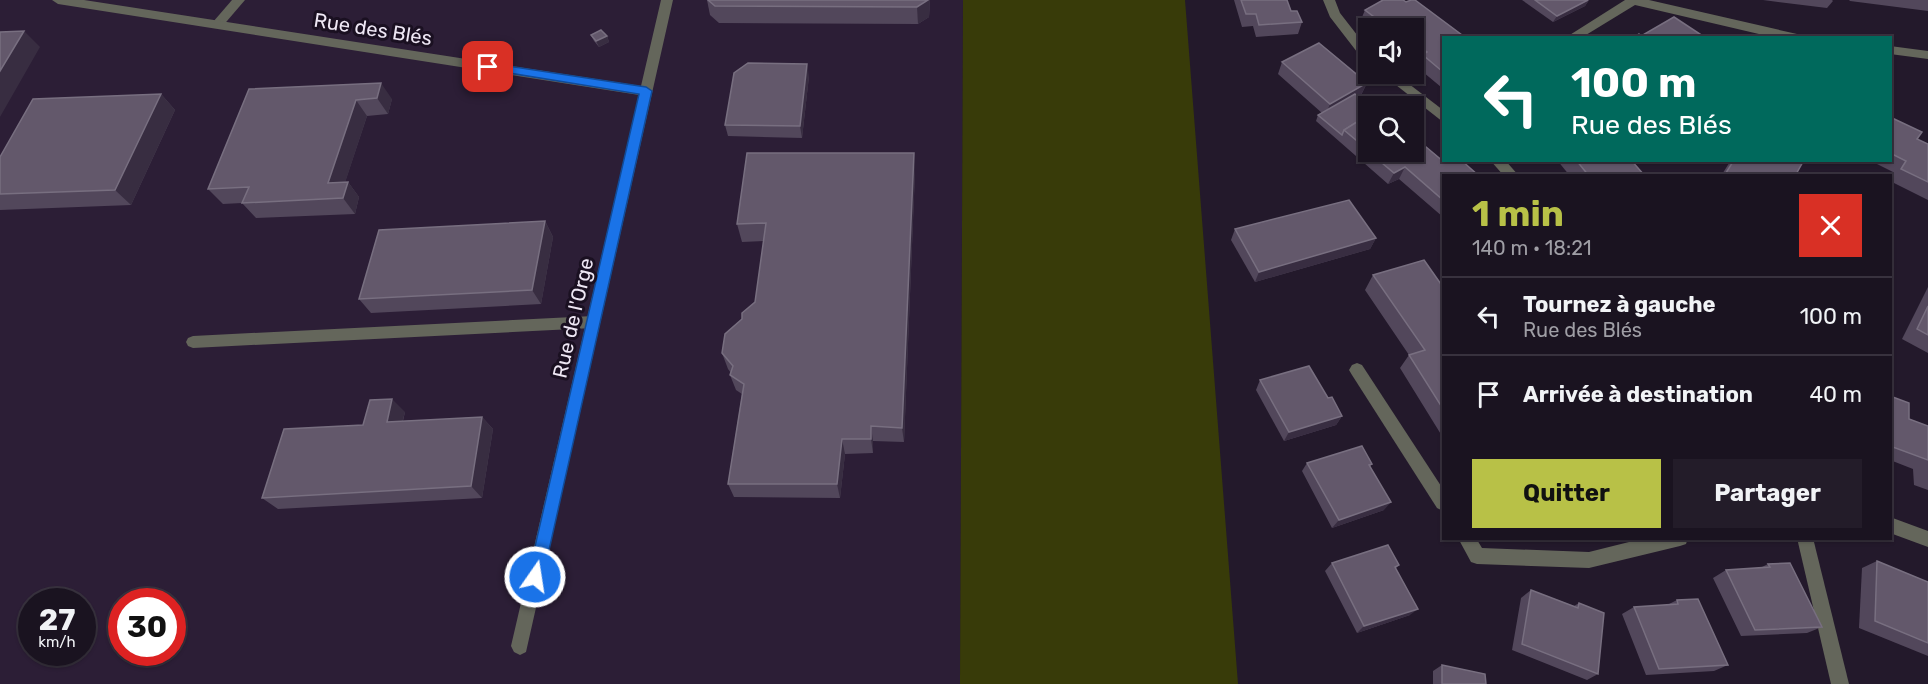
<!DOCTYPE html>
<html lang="fr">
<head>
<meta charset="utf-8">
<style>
  body { margin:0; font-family:Rubik,sans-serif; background:#231c29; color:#f1f3f6; height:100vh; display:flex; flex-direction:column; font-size:22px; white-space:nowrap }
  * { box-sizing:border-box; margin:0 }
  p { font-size:20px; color:#9f9ea5 }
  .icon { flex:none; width:33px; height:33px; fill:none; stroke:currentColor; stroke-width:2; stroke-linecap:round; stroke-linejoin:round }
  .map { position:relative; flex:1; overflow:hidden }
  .side { position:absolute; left:1442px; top:174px; width:450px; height:366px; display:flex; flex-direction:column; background:#1a1320; border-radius:0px; box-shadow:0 2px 4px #0004,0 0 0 2px #38323e }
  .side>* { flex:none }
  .guide { position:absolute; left:1442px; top:36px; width:450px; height:126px; border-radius:0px; box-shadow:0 2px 4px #0004,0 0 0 2px #38323e; background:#00695c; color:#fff; overflow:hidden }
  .tools { position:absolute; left:1358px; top:18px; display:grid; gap:12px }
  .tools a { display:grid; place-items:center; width:66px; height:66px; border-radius:0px; background:#1a1320; box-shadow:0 2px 4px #0004,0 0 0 2px #38323e; font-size:30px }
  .speed { position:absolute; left:18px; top:588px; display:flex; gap:12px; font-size:30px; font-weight:700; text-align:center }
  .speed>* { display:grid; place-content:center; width:78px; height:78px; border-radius:50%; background:#1a1320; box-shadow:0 2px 4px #0004,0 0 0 2px #38323e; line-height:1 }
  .speed small { font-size:15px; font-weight:400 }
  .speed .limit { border:9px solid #d22; background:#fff; color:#111 }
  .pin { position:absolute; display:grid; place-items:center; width:51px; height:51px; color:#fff; margin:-26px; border-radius:12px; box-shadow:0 3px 9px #0006 }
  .me { position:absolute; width:66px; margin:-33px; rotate:13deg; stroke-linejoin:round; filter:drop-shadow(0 0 4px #0008) }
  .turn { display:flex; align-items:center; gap:21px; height:126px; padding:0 30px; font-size:27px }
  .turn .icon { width:78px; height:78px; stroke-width:2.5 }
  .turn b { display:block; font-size:42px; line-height:51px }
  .round { display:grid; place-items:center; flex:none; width:63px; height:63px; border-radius:0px; background:#231c29 }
  .summary { display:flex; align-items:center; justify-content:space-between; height:102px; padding:0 30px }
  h1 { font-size:36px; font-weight:700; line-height:45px; color:#b8c147 }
  .cta { display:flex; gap:12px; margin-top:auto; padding:12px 30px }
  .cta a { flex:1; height:69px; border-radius:0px; background:#b8c147; color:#111; font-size:24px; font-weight:700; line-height:69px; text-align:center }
  .cta a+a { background:#231c29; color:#f1f3f6 }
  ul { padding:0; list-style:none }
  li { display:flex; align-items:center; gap:18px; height:78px; padding:0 30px; border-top:2px solid #38323e }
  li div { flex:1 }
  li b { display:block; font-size:22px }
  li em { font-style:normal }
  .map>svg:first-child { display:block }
  .built { fill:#2c1e36; fill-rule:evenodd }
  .green { fill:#383b09 }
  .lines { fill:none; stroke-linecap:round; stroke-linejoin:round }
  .lane { fill:#64665b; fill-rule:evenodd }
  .street { fill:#64665b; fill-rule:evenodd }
  .wall { fill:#52475b }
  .shaded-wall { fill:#382d41 }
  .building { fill:#63586b; stroke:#786f80; stroke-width:1.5 }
  .route { fill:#1a73e8; stroke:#114b97; stroke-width:1.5 }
  .labels { text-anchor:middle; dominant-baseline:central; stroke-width:6; stroke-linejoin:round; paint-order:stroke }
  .street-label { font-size:20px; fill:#eee7f4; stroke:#1a1021 }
</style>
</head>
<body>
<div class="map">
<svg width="1928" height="684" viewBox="0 0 1928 684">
  <rect width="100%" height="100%" fill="#23192b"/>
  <path class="built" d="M0 0H963L960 684H0ZM32 602H82V652H32ZM122 602H172V652H122Z"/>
  <path class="green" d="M963 0H1185L1238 684H960Z"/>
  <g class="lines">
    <g class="lane">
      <path d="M232 0H245L221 28H213V22Z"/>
      <path d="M593 316 598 318 600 322 598 326 593 328 193 348 188 346 186 342 188 338 193 336Z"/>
    </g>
    <g class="street">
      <path d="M52 0H84L641 86 661 0H673L526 652 520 655 514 652 511 646 639 95 58 4Z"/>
      <path d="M1323 0H1335L1340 13 1368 49V62L1364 61 1330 17Z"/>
      <path d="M1625 0H1649L1797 34 1803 38H1776L1635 5 1581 38H1565Z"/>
      <path d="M1890 46 1928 51V59L1890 54Z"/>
      <path d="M1382 74H1396L1443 110V122Z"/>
      <path d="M1490 160H1505L1519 176H1504Z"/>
      <path d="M1357 363 1362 365 1443 489V511L1437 508 1352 375 1349 370 1352 365Z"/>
      <path d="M1890 517 1928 531V547L1890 533Z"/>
      <path d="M1458 538H1476L1482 548 1589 552 1645 538H1688L1686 544 1680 546 1589 568 1477 564 1471 562Z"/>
      <path d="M1797 538H1813L1849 684H1831Z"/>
    </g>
  </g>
  <g class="wall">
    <path d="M707 0H930L929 17 918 24 719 23 710 15Z"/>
    <path d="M1234 0H1287L1291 11 1302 22 1298 34 1256 37 1253 26 1242 27Z"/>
    <path d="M1522 0H1589L1585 6 1553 22Z"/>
    <path d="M1763 0H1832L1833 1 1827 8Z"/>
    <path d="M1849 0H1928V11L1850 1Z"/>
    <path d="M1365 10 1443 38V86L1441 87 1417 67 1419 63 1413 58V28H1369L1360 22Z"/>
    <path d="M591 35 607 36 609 42 599 47 594 41Z"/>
    <path d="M1282 62 1367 83 1361 95 1358 97 1368 106V152H1413L1443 176V217L1399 179 1388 184 1316 121 1318 115 1322 113 1278 74Z"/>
    <path d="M809 76 802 138 728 136 725 125Z"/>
    <path d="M249 89 392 99 388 114 367 116 345 182H348L359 197 355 214 256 218 242 203 223 204 208 189Z"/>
    <path d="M161 94 175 110 131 205 0 210V157Z"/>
    <path d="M1890 117 1917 139 1928 144V200L1890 181V177L1893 172 1869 160H1890Z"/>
    <path d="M1557 160H1631L1645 176H1570Z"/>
    <path d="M1731 160H1804L1795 176H1721Z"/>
    <path d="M915 172 904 442 873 441V453L845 454 840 498 734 497 728 484 742 394 736 390 730 375 731 373 728 369 722 353 742 319 755 302 764 241 742 242 737 224Z"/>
    <path d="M545 221 553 237 541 304 371 313 359 299Z"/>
    <path d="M1235 229 1376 238 1370 249 1255 282 1231 240Z"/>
    <path d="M1373 275 1443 287V436H1442L1400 368 1409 355 1365 290Z"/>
    <path d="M1928 287V353L1902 339Z"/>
    <path d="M1260 380 1342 416 1336 425 1284 441 1256 390Z"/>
    <path d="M1890 396 1909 419 1928 426V490L1914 485 1913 469 1890 460Z"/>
    <path d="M405 412 403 421 482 417 493 429 482 498 278 509 262 498 363 425Z"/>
    <path d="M1307 463 1372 464 1370 467 1384 510 1332 528 1302 471Z"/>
    <path d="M1877 561 1928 582V656L1859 628 1862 568Z"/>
    <path d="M1332 563 1399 565 1396 568 1410 615 1357 633 1325 571Z"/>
    <path d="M1768 564 1822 627 1807 633 1741 636 1713 578 1726 570 1760 568Z"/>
    <path d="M1531 590 1574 606 1579 603 1598 674 1587 680 1512 650 1521 598Z"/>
    <path d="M1677 600 1728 665 1714 671 1646 675 1622 614 1634 607 1667 605Z"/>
    <path d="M1442 665 1486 684H1433V671Z"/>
  </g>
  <g class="shaded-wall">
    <path d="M928 0H930L929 17 918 24 917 7Z"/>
    <path d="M1589 0 1585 6 1553 22 1557 16Z"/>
    <path d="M1381 17 1376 28H1373L1377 19Z"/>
    <path d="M24 31 40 47 0 117V71Z"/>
    <path d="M607 36 609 42 599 47 596 41Z"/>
    <path d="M807 64 809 76 802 138 800 126Z"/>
    <path d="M381 83 392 99 388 114 377 98Z"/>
    <path d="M1367 83 1361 95 1325 116 1330 104Z"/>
    <path d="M161 94 175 110 131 205 115 190Z"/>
    <path d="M356 100 367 116 340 198 328 183Z"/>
    <path d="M914 153 915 172 904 442 902 428Z"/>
    <path d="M1405 167 1399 179 1388 184 1394 173Z"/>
    <path d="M348 182 359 197 355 214 343 198Z"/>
    <path d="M545 221 553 237 541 304 532 290Z"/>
    <path d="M1376 238 1370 249 1255 282 1259 272Z"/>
    <path d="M392 399 405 412 399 434 387 422Z"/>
    <path d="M1342 416 1336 425 1284 441 1289 432Z"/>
    <path d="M482 417 493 429 482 498 471 486Z"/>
    <path d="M871 426 873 441V453L871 439Z"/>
    <path d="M842 439 845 454 840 498 837 484Z"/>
    <path d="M1391 502 1384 510 1332 528 1339 520Z"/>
    <path d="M1418 609 1410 615 1357 633 1364 626Z"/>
  </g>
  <g class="building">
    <path d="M708 0H928L917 7 715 6Z"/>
    <path d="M1241 0H1287L1291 11H1297L1302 22 1259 25 1256 14H1246Z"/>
    <path d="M1383 0H1403L1406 2 1411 0H1415L1462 35 1458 38H1443V72L1423 55 1427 52 1413 41V28H1396L1381 17 1377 19 1365 10Z"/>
    <path d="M1535 0H1588L1557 16Z"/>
    <path d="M1674 17 1706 38H1644L1641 36Z"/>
    <path d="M601 30 607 36 596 41 591 35Z"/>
    <path d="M24 31 0 71V32Z"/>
    <path d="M1639 34 1644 38H1633Z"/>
    <path d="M1319 43 1367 83 1330 104 1282 62Z"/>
    <path d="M748 63 807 64 800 126 725 125 734 73Z"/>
    <path d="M381 83 377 98 356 100 328 183 348 182 343 198 242 203 249 187 208 189 249 89Z"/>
    <path d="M161 94 115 190 0 194V157L33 99Z"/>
    <path d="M1355 94 1370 106H1368V115L1344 130 1342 135 1318 115Z"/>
    <path d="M1368 115V150L1344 130Z"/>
    <path d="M1890 117 1922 132 1917 139 1928 144V182L1901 169 1906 161 1890 153Z"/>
    <path d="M1413 136 1444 162 1446 160H1461L1479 176H1443V200L1405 167 1394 173 1369 152H1413Z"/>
    <path d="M747 153H914L902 428 871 426V439H842L837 484H728L744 384 730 375 733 366 722 353 725 334 742 319V313L755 302 766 223 737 224Z"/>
    <path d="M1576 160H1631L1645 176H1589Z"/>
    <path d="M1734 160H1804L1795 176H1724Z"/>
    <path d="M1349 200 1376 238 1259 272 1235 229Z"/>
    <path d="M545 221 532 290 359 299 379 230Z"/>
    <path d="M1424 260 1443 287V409L1409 355 1425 350 1373 275Z"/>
    <path d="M1928 306V335L1917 329Z"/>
    <path d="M1309 366 1328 398 1332 397 1342 416 1289 432 1260 380Z"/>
    <path d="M1890 396 1909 403V419L1928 426V460L1890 446Z"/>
    <path d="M392 399 387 422 482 417 471 486 262 498 284 429 363 425 370 400Z"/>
    <path d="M1362 446 1372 464 1369 465 1391 502 1339 520 1307 463Z"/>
    <path d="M1388 545 1399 565 1395 567 1418 609 1364 626 1332 563Z"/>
    <path d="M1877 561 1928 582V643L1875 621Z"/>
    <path d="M1790 563 1822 627 1755 630 1726 570 1770 567 1768 564Z"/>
    <path d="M1531 590 1578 608 1579 603 1604 613 1598 674 1522 644Z"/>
    <path d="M1698 599 1728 665 1659 669 1634 607 1678 604 1677 600Z"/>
    <path d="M1442 665 1485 674 1486 684H1442Z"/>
  </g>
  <path class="route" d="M488 63 646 87 652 91 543 577 541 582 535 584 530 582 528 577 639 94 484 69 482 67Z"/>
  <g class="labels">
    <g class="street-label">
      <text transform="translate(373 29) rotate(9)">Rue des Blés</text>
      <text transform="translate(573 318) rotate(-77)">Rue de l'Orge</text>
    </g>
  </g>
</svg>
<div class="tools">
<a><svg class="icon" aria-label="sound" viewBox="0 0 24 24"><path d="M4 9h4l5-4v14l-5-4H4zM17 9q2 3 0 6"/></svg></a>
<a><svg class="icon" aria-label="search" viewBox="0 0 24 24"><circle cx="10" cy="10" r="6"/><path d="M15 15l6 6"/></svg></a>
</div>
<div class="speed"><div>27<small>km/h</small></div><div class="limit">30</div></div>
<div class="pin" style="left:488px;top:67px;background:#d93025"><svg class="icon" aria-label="arrive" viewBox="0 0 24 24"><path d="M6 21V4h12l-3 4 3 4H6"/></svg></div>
<svg class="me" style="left:535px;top:577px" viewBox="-20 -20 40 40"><circle r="17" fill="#1a73e8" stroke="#fff" stroke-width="3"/><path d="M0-11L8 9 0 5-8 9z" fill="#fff"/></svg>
<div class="guide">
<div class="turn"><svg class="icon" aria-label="left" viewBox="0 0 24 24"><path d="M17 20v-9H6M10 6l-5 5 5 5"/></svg><div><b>100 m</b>Rue des Blés</div></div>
</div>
<section class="side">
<div class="summary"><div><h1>1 min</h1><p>140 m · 18:21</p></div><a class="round" style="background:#d93025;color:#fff"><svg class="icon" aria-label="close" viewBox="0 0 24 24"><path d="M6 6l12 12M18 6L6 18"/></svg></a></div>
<ul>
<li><svg class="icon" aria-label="left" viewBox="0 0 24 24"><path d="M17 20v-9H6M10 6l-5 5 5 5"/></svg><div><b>Tournez à gauche</b><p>Rue des Blés</p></div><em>100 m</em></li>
<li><svg class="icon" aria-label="arrive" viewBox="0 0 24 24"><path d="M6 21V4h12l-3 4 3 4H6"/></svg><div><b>Arrivée à destination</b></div><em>40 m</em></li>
</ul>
<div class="cta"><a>Quitter</a><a>Partager</a></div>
</section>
</div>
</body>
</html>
